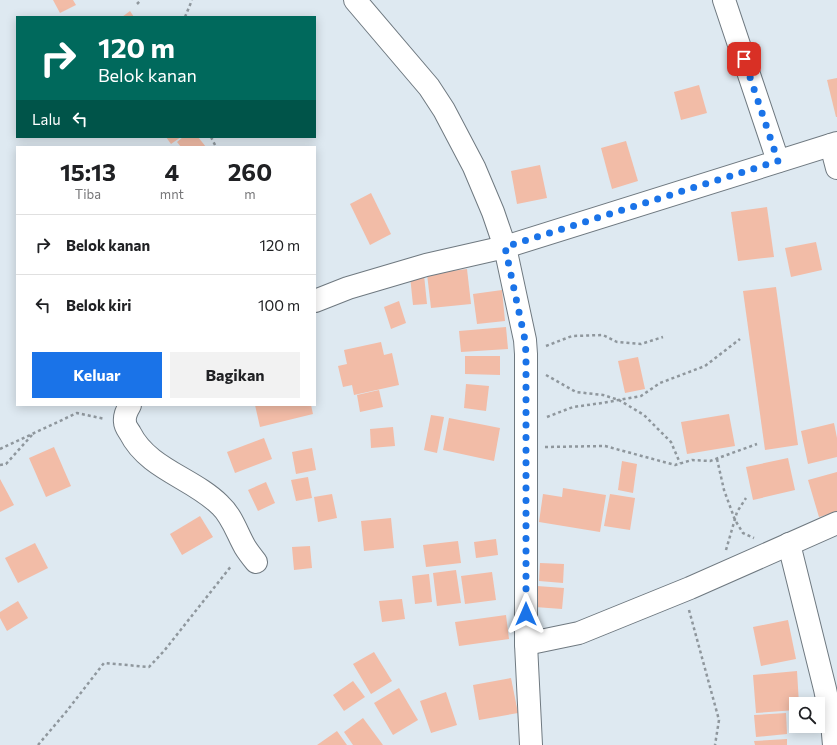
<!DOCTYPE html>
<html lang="id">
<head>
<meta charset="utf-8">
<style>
  body { margin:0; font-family:Commissioner,sans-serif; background:#f2f2f2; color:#202124; height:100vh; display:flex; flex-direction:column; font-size:15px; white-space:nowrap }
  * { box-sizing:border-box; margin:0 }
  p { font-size:13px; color:#757577 }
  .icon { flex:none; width:22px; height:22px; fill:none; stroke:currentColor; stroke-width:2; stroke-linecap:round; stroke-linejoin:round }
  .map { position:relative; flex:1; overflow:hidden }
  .drawer { position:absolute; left:16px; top:146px; width:300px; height:260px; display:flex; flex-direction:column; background:#fff; border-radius:0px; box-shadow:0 2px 10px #0003 }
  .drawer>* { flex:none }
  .banner { position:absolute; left:16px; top:16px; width:300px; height:122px; border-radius:0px; box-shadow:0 2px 10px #0003; background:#00695c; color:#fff; overflow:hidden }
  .fabs { position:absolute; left:789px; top:697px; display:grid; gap:8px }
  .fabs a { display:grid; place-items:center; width:36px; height:36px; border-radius:0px; background:#fff; box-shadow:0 2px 10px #0003; font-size:20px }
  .pin { position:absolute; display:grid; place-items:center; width:34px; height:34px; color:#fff; margin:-17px; border-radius:8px; box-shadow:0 2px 6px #0006 }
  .me { position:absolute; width:44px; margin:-22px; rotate:0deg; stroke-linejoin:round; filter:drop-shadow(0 0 3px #0008) }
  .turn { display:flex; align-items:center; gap:14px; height:84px; padding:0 16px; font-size:18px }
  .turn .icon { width:52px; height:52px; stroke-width:2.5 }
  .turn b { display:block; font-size:28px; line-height:34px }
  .then { display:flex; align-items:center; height:38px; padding:0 16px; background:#0003; gap:8px; font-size:15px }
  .eta { display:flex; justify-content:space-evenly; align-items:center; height:68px; text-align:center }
  .eta b { font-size:24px; font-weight:700; line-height:28px }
  .action { display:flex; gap:8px; margin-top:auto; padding:8px 16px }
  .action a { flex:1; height:46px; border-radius:0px; background:#1a73e8; color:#fff; font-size:16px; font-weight:700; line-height:46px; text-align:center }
  .action a+a { background:#f2f2f2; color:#202124 }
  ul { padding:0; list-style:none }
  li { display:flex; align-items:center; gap:12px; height:60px; padding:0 16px; border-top:1px solid #e0e0e0 }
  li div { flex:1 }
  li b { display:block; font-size:15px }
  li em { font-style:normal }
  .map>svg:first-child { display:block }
  .building { fill:#f2bca7 }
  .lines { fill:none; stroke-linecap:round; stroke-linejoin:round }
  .minor-casing { stroke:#6f7980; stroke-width:24 }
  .path { stroke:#8f979d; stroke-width:2.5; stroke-dasharray:3 3; stroke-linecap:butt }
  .minor { stroke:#fff; stroke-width:22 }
  .route { stroke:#1a73e8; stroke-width:7; stroke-dasharray:0 12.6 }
</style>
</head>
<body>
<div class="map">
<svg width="837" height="745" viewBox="0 0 837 745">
  <rect width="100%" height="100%" fill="#dee9f1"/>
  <g class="building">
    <path d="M53 0H73L76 5 60 13Z"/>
    <path d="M130 11 134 17H122Z"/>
    <path d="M837 78V117H836L827 80Z"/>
    <path d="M699 85 707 113 681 120 674 92Z"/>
    <path d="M166 137H181L171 144Z"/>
    <path d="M183 137H198L206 147H181L177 142Z"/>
    <path d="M626 141 638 181 612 189 601 148Z"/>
    <path d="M540 165 547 198 517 204 511 171Z"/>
    <path d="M371 193 391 234 370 245 350 204Z"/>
    <path d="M767 207 774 257 738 261 731 212Z"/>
    <path d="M816 242 822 270 791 277 785 248Z"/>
    <path d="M467 269 471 304 431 308 427 274Z"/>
    <path d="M424 275 427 304 413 305 410 276Z"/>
    <path d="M776 287 798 445 765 450 743 291Z"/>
    <path d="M502 290 505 321 477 324 473 294Z"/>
    <path d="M399 301 406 323 391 329 384 307Z"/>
    <path d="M506 327 508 349 461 352 459 331Z"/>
    <path d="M381 342 384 355 392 353 399 385 354 395 352 385 343 387 338 366 347 364 344 350Z"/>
    <path d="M465 356H500V375L465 374Z"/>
    <path d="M638 357 645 389 625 393 618 361Z"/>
    <path d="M466 384 489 386 486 411 464 408Z"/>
    <path d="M379 390 383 407 360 412 357 395Z"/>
    <path d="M255 405H311L313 414 260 427Z"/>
    <path d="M729 414 735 446 687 454 681 422Z"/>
    <path d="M431 415 444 417 437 453 424 450Z"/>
    <path d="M449 418 500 428 494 461 443 450Z"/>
    <path d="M834 423 837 438V457L808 464 801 431Z"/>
    <path d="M393 427 395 446 371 448 370 429Z"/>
    <path d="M264 438 272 459 235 473 227 452Z"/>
    <path d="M54 447 71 486 46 497 29 458Z"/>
    <path d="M312 448 316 470 296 474 292 452Z"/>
    <path d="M788 458 795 490 753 500 746 467Z"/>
    <path d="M622 461 637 464 633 493 618 490Z"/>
    <path d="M837 472V512L819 517 808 480Z"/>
    <path d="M308 477 312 498 296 501 291 480Z"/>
    <path d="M0 479 14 505 0 512Z"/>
    <path d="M266 482 275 503 258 511 248 490Z"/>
    <path d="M563 488 606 495 600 532 539 522 543 494 562 497Z"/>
    <path d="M332 494 337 518 318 522 314 497Z"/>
    <path d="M610 494 635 498 630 530 604 526Z"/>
    <path d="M200 516 213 537 182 555 170 534Z"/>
    <path d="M391 518 394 548 364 551 361 521Z"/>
    <path d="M496 539 498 555 476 558 474 542Z"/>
    <path d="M458 541 461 563 426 567 423 545Z"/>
    <path d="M35 543 48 568 18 583 5 558Z"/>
    <path d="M310 546 312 568 294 570 292 547Z"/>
    <path d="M540 563 564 564 563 583 539 581Z"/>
    <path d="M456 570 461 603 437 606 433 573Z"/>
    <path d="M492 572 496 600 465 604 461 576Z"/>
    <path d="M429 574 432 602 415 604 412 576Z"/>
    <path d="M537 586 564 588 562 609 535 607Z"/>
    <path d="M402 599 405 619 382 622 379 601Z"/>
    <path d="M18 601 28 618 7 631 0 618V612Z"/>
    <path d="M506 615 509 639 459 646 455 622Z"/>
    <path d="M788 620 796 659 761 666 753 627Z"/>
    <path d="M374 652 392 681 371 694 353 664Z"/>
    <path d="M797 671 799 704H796V710L756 713 753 675Z"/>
    <path d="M511 678 518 713 479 720 473 685Z"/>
    <path d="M353 681 365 697 344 711 333 695Z"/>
    <path d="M399 688 418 720 393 735 374 703Z"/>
    <path d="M446 692 457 725 431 733 420 701Z"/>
    <path d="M786 713 787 734 756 737 754 715Z"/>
    <path d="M363 718 383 745H353L344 732Z"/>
    <path d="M337 731 347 745H317Z"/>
    <path d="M787 739V745H755L754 741Z"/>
  </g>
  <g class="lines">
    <defs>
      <g id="minor">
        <path d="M355 0 429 87 444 110 474 167 493 212 505 247 525 340 526 354V644L531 745"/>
        <path d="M724 0 778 161"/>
        <path d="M831 145 837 168"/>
        <path d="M315 301 348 288 426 265 505 247 837 143"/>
        <path d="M130 405C127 410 124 416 125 422 125 426 128 430 130 433 148 469 193 478 220 505 232 516 237 533 245 547 248 552 252 557 256 562"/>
        <path d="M789 544 825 689 832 723 834 745"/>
        <path d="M526 644 579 633 690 588 837 523"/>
      </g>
    </defs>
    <use href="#minor" class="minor-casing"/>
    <g class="path">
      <path d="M137 4 141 0"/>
      <path d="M185 17 192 0"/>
      <path d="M211 137 216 147"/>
      <path d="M546 346 572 336 603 335 617 342 641 344 663 337"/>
      <path d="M546 375 576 392 603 395 619 400 644 415 671 442 680 463"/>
      <path d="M547 417 573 407 602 403 641 396 660 383 705 366 740 339"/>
      <path d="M545 447 605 446 675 465 692 460 710 461 757 444"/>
      <path d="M0 449 77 413 105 419"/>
      <path d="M717 459 724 490 735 520 743 533 754 538"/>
      <path d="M0 465 6 464 32 435"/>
      <path d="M726 550 737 512 746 498"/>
      <path d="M689 610 719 720 715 745"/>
      <path d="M38 745 66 712 104 663 149 667 164 651 232 565"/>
    </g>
    <use href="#minor" class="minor"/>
  </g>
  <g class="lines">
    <path class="route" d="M526 614V354L525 340 505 247 778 161 744 59"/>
  </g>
</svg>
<div class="fabs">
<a><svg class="icon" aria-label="search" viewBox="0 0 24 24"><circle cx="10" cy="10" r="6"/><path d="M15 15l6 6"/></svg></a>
</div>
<div class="pin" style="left:744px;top:59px;background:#d93025"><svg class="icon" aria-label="arrive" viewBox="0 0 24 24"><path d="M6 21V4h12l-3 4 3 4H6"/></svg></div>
<svg class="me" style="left:526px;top:614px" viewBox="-20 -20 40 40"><path d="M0-17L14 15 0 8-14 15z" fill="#1a73e8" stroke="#fff" stroke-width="4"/></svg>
<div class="banner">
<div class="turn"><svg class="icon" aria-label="right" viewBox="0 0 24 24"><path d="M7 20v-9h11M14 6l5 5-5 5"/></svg><div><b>120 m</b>Belok kanan</div></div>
<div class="then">Lalu<svg class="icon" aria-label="left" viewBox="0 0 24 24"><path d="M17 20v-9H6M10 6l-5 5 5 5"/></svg></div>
</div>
<section class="drawer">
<div class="eta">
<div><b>15:13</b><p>Tiba</p></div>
<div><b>4</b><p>mnt</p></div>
<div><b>260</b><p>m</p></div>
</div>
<ul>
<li><svg class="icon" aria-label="right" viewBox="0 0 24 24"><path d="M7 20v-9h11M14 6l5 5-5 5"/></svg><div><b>Belok kanan</b></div><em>120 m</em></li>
<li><svg class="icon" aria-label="left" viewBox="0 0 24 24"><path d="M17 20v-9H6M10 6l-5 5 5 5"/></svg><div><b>Belok kiri</b></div><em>100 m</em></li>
</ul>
<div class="action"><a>Keluar</a><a>Bagikan</a></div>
</section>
</div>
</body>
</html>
